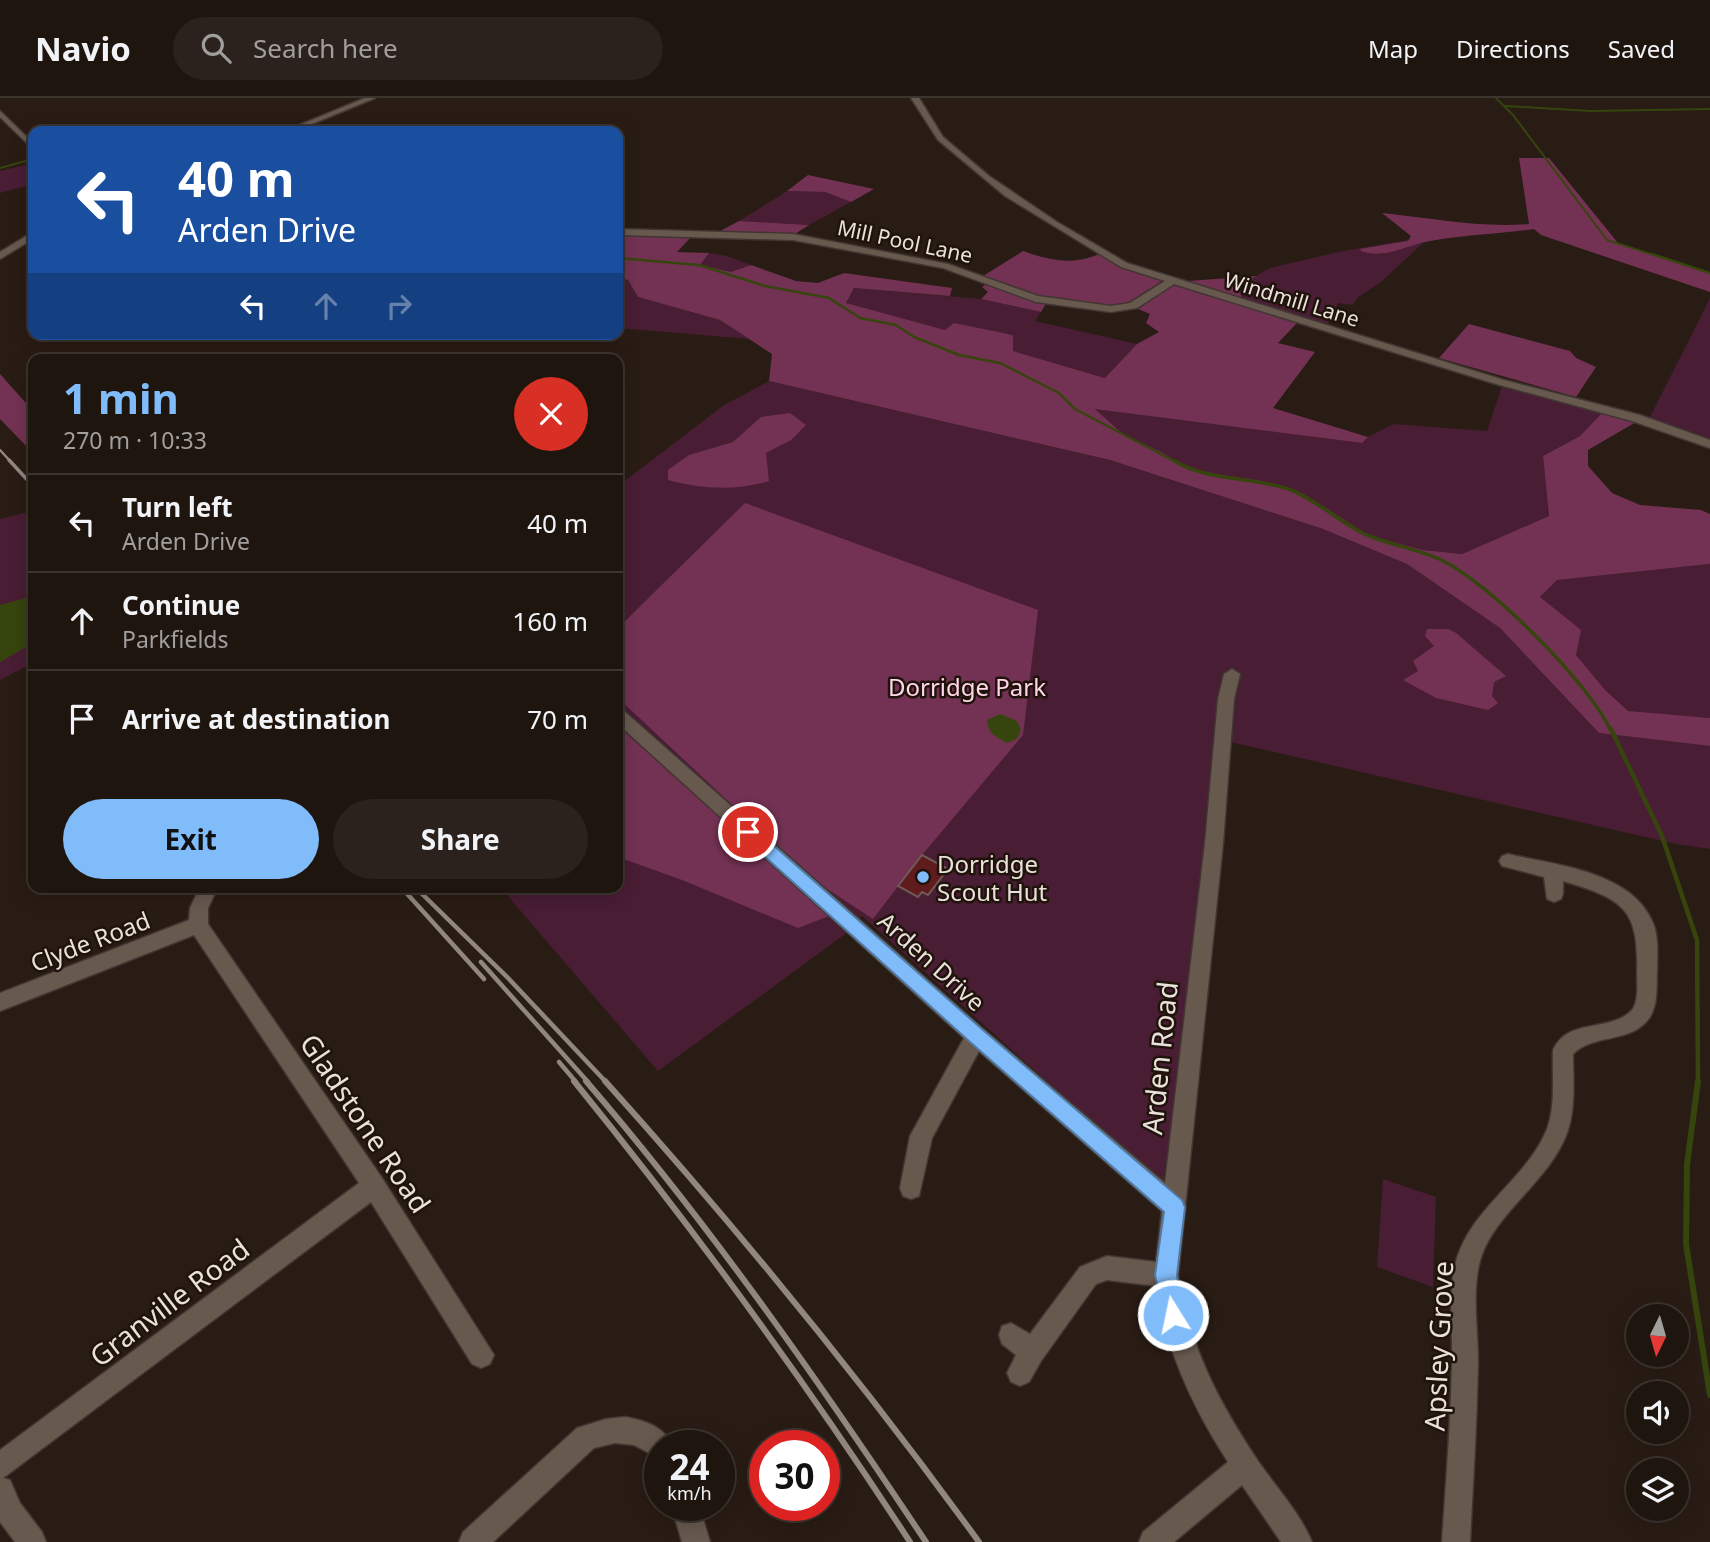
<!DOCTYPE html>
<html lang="en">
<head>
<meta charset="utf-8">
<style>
  body { margin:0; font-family:"Noto Sans",sans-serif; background:#2c221d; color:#f1f3f6; height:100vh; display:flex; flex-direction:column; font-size:26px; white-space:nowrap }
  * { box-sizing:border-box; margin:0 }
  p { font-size:23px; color:#a19f9e }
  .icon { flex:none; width:38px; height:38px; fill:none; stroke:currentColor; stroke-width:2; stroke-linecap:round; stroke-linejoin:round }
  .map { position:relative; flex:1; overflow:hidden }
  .details { position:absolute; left:28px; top:256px; width:595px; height:539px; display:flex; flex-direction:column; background:#1f150f; border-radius:14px; box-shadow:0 4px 18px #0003,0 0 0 2px #3c342f }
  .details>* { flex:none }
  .top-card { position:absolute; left:28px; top:28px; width:595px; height:214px; border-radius:14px; box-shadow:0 4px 18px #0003,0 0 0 2px #3c342f; background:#1a4fa0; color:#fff; overflow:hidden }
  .needle { width:46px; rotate:185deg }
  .buttons { position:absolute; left:1626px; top:1206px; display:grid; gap:14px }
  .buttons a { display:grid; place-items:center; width:63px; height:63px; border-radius:50%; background:#1f150f; box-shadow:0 4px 18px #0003,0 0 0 2px #3c342f; font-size:35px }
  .speed { position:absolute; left:644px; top:1332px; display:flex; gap:14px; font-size:35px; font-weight:700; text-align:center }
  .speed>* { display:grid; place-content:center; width:91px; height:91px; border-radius:50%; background:#1f150f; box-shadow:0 4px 18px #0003,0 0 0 2px #3c342f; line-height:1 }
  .speed small { font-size:18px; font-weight:400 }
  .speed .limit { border:10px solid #d22; background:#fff; color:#111 }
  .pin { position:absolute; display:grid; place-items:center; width:60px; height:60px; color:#fff; margin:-30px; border:4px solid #fff; border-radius:50%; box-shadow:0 2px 7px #0007 }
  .me { position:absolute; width:77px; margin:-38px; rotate:350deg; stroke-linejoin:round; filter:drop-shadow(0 0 5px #0008) }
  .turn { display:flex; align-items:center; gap:24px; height:147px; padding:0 35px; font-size:32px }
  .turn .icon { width:91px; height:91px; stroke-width:2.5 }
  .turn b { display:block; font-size:49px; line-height:60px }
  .lanes { display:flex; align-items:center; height:66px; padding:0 35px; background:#0003; justify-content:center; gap:35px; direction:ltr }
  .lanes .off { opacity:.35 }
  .round { display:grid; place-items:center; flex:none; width:74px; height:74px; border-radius:37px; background:#2c221d }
  .headline { display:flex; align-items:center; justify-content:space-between; height:119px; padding:0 35px }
  h1 { font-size:42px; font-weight:700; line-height:52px; color:#81bcfa }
  .action { display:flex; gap:14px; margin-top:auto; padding:14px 35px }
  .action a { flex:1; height:80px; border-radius:42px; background:#81bcfa; color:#111; font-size:28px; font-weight:700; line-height:80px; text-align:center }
  .action a+a { background:#2c221d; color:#f1f3f6 }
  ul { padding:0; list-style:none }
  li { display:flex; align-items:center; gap:21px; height:98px; padding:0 35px; border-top:2px solid #3c342f }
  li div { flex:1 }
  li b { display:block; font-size:26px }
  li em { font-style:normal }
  header { display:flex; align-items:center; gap:42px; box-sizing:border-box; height:98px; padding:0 35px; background:#1f150f; border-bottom:2px solid #3c342f }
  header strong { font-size:33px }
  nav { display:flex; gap:38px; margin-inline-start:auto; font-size:24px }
  .search { width:490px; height:63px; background:#2c221d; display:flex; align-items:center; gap:18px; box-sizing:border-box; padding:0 24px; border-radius:38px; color:#a19f9e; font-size:26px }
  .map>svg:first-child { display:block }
  .green { fill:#491d34 }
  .forest { fill:#733253 }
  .water { fill:#36450d }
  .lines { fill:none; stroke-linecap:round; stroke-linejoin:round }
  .stream-far4 { stroke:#36450d; stroke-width:2 }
  .stream-far3 { stroke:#36450d; stroke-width:2.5 }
  .stream-far2 { stroke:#36450d; stroke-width:3.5 }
  .stream-far1 { stroke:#36450d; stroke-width:4.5 }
  .stream { stroke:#36450d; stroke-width:6 }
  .building { fill:#601b1c; stroke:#6e5b59; stroke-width:2 }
  .minor-casing { stroke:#413732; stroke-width:3 }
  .minor { fill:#68594f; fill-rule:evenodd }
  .rail-far3 { stroke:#928780; stroke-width:2.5 }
  .rail-far2 { stroke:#928780; stroke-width:3.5 }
  .rail-far1 { stroke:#928780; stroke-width:4.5 }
  .rail { stroke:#928780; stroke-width:6 }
  .route { fill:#81bcfa; stroke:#547aa2; stroke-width:2 }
  .poi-dot { fill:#81bcfa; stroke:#1f130b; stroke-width:2.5 }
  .labels { text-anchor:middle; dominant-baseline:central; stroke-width:5; stroke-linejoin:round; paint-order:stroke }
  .far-street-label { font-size:21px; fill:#eae1db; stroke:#1f130b }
  .park-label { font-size:24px; fill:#ffd5e7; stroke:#1f130b }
  .poi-label { font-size:24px; fill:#eae1db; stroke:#1f130b; text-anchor:start }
  .street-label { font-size:24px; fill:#eae1db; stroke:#1f130b }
  .near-street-label { font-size:28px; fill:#eae1db; stroke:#1f130b }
</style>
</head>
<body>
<header>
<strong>Navio</strong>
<div class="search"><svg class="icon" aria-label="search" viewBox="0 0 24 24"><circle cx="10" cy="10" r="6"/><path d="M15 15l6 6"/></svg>Search here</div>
<nav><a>Map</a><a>Directions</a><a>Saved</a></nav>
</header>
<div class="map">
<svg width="1710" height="1444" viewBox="0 0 1710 1444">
  <rect width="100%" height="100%" fill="#291c14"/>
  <g class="green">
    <path d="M33 65V79L28 82 33 83V86L0 95V73Z"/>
    <path d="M787 93 825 94 851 104 809 127 739 123Z"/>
    <path d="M1408 142 1424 144 1381 184 1357 200 1353 207 1338 205 1328 226 1242 201 1238 188 1270 170 1338 154Z"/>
    <path d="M709 155 727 158 751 167 731 174 699 167Z"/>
    <path d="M618 180 628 182 638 199 720 222 749 241 618 230Z"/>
    <path d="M854 190 981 201 1041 214 1035 223 1137 246 1106 280 1012 253 1013 236 945 232 858 210 846 205Z"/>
    <path d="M1710 200V344L1649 321Z"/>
    <path d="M769 283 1110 362 1323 431 1407 466 1500 530 1599 635 1710 648V751L1676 746 1217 641 1209 746 1163 1087 862 818 848 834 658 973 500 789H618V388L724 307Z"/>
    <path d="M1502 288 1602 315 1580 338 1543 358 1549 418 1462 456 1423 452 1367 437 1325 409 1293 393 1263 383 1189 372 1162 355 1123 336 1094 310 1362 345 1368 339 1393 326 1487 333Z"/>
    <path d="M33 413V565L0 582V421Z"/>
    <path d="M1710 466V620C1690 618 1646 619 1629 613 1602 604 1556 525 1540 499L1556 482Z"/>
    <path d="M1383 1081 1436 1099 1433 1189 1377 1169Z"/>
  </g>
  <g class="forest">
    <path d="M1519 60H1549L1618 145 1710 175V194L1541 137 1534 131C1498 136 1460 137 1425 144 1403 149 1383 161 1361 153L1360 151 1408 143 1411 138 1382 115C1432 120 1478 130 1529 126Z"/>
    <path d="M808 77 874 91 851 104 825 94 787 93Z"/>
    <path d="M739 123 809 127 792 138 720 133Z"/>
    <path d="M618 134 693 137 677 154 709 155 700 167 731 174 751 167 796 183 818 185 844 175 952 190 950 198 854 190 846 205 945 232 954 225 1013 237V253L1105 280 1137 246 1159 234 1146 225 1150 216 1138 211 1173 187 1297 225 1278 245 1315 254 1273 310 1368 339 1362 345 1095 311 1123 336 1163 355 1189 372 1263 383 1293 393 1325 409 1367 437 1423 452 1462 456 1549 418 1543 358 1580 338 1602 315 1636 324 1588 352V368L1612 395 1640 407 1701 412 1710 416V466L1557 482 1540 499 1581 532 1576 557 1605 592 1628 613 1710 620V648L1599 635 1500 530 1407 466 1323 431 1110 362 769 283 772 256 720 222 638 199 628 182 618 180Z"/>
    <path d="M1023 153C1049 162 1072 168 1099 156L1118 168 1162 183 1121 209H1108L1023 196 983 178Z"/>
    <path d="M1257 178 1238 188 1242 201 1188 183Z"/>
    <path d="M988 185 1022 199 1047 204 1041 214 981 201 988 194 982 189Z"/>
    <path d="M1469 226 1570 253 1576 260 1596 269 1576 299 1439 260Z"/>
    <path d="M0 276 33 313V355L0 321Z"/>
    <path d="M790 315 806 327 791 342 766 355 769 383C735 393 702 391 668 382V372L689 357 733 344 761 319Z"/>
    <path d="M745 405 1038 512 1023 637 922 757 873 821 809 779 618 600V530Z"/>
    <path d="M1427 531H1448L1456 535 1506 578 1494 584 1492 598 1498 605 1488 612 1436 600 1403 582 1418 573 1413 563 1434 548 1425 538Z"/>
    <path d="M618 628 829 818 798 830 682 782 618 759Z"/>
  </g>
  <g class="water">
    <path d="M33 498V545L0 564V507Z"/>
    <path d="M1000 616 1017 623 1021 632 1017 641 1007 645C996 639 988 636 987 622Z"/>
  </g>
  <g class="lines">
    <g class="stream-far4">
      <path d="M1496 0 1513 17 1607 142 1657 158"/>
      <path d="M1505 8 1590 13 1710 11"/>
      <path d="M0 70 33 61"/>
    </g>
    <g class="stream-far3">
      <path d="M1652 156 1710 175"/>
      <path d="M618 160 699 167 765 188 829 200 860 220 896 227 914 239 959 257 1000 265 1059 295 1075 311 1176 364"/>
    </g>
    <path class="stream-far2" d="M1173 362C1207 384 1253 378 1291 392 1319 403 1341 426 1369 438 1392 447 1417 451 1439 461 1488 483 1589 585 1611 633"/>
    <path class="stream-far1" d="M1611 631 1662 738 1697 842 1698 984"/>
    <path class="stream" d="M1698 983 1687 1067 1686 1146 1710 1297"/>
  </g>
  <path class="building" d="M922 757 948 771 928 797 922 794 918 799 898 788Z"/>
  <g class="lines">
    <defs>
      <g id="minor">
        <path d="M365 0H375L295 33H285Z"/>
        <path d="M911 0H919L943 39 989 78 1057 124 1127 165 1504 282 1640 317 1710 342V350L1632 323 1496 286 1174 186 1137 210 1111 214 1036 204 943 170 793 142 618 137V131L793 136 948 166 1038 198 1111 208 1130 205 1165 183 1121 169 1005 98 938 42Z"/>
        <path d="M0 13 33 45V51L0 19Z"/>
        <path d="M33 134V141L0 161V154Z"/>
        <path d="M1232 571 1240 576 1234 601 1223 745 1178 1177C1191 1251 1217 1301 1258 1363 1276 1389 1300 1415 1312 1444H1281L1242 1387 1174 1444H1139L1143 1434 1228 1364C1193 1310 1166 1252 1156 1188L1107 1182 1096 1186 1041 1263 1029 1284 1020 1288 1011 1284 1007 1275 1016 1257 1002 1246 999 1237 1002 1228 1011 1225 1030 1236 1080 1169 1107 1158 1156 1164 1162 1113 979 953 932 1040 919 1098 911 1101 903 1098 900 1090 910 1038 964 940 618 626V611L624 613 983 931 1165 1085 1205 745 1218 601 1224 576Z"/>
        <path d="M1508 756C1555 767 1632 773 1653 825 1659 840 1657 857 1657 873 1656 889 1659 911 1646 924 1627 945 1593 936 1573 956 1573 982 1576 1010 1567 1035 1549 1085 1490 1117 1479 1167 1472 1198 1478 1232 1478 1263 1477 1323 1473 1384 1470 1444H1442C1446 1384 1451 1323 1452 1263 1453 1232 1448 1198 1455 1167 1469 1110 1526 1083 1547 1031 1556 1007 1552 977 1553 952 1568 919 1610 935 1632 912 1639 903 1637 886 1637 875 1639 810 1623 801 1563 783V796L1561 801 1554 804 1547 801 1544 779 1502 768 1499 763 1502 758Z"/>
        <path d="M200 789H218L208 810V826L382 1080 494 1257 490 1266 481 1270 472 1266 371 1104 3 1380 10 1382 20 1405 42 1434 46 1444H15L0 1424V1352L359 1085 194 837 0 913V895L189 822 190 810Z"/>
        <path d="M625 1319C644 1322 665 1329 673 1348H660V1361L634 1347 615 1345 594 1350 493 1444H459L463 1434 577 1330 606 1321Z"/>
        <path d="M671 1407H699L710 1444H682Z"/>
      </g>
    </defs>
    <use href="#minor" class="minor-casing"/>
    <use href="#minor" class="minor"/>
    <path class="rail-far3" d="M0 352 11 364"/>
    <path class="rail-far2" d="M9 362 33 388"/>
    <g class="rail-far1">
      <path d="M401 789 484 881"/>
      <path d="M415 789 509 881 606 984"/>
      <path d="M481 864 588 984"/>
      <path d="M559 964 576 984"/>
    </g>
    <g class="rail">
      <path d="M574 983C694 1131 806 1284 910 1444"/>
      <path d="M586 983C711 1128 820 1285 926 1444"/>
      <path d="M605 983C737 1130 863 1284 979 1444"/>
    </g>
  </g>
  <path class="route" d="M748 728 754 730 983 932 1182 1102 1185 1109 1177 1177 1184 1217 1181 1225 1173 1228 1165 1225 1155 1177 1164 1114 970 944 742 738 740 734Z"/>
  <circle class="poi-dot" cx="923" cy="779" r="7"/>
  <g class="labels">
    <g class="far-street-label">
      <text transform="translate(905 143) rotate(12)">Mill Pool Lane</text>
      <text transform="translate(1292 201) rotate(17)">Windmill Lane</text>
    </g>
    <g class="park-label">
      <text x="967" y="588">Dorridge Park</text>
    </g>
    <g class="poi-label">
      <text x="937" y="765">Dorridge<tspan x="937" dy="28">Scout Hut</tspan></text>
    </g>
    <g class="street-label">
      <text transform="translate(90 843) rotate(-21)">Clyde Road</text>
      <text transform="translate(932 863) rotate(42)">Arden Drive</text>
    </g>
    <g class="near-street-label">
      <text transform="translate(1159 960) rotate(-84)">Arden Road</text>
      <text transform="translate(366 1025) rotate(56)">Gladstone Road</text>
      <text transform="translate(169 1204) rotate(-37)">Granville Road</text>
      <text transform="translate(1438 1248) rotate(-87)">Apsley Grove</text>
    </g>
  </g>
</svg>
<div class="buttons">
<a><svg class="needle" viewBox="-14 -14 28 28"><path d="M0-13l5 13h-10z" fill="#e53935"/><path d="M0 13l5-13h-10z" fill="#a19f9e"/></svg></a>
<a><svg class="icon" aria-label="sound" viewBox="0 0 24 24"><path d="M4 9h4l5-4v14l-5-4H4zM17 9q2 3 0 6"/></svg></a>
<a><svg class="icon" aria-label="layers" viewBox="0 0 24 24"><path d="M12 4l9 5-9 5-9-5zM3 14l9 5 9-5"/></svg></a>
</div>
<div class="speed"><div>24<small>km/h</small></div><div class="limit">30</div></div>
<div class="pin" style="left:748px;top:734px;background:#d93025"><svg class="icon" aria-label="arrive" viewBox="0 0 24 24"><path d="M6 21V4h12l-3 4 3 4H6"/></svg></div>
<svg class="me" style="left:1173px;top:1217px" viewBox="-20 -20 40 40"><circle r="17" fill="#81bcfa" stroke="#fff" stroke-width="3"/><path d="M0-11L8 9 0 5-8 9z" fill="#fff"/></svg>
<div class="top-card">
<div class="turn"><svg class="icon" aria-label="left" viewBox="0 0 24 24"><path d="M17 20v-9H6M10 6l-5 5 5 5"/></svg><div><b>40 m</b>Arden Drive</div></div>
<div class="lanes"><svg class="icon" aria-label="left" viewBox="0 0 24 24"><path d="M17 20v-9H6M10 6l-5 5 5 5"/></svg><svg class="icon off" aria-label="ahead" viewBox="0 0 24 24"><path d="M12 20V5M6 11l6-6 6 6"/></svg><svg class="icon off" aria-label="right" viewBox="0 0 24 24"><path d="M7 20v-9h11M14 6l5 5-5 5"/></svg></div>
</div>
<section class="details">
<div class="headline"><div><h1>1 min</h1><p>270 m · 10:33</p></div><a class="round" style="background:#d93025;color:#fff"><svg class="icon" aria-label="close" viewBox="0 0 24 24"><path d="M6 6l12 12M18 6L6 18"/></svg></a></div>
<ul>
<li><svg class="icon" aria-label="left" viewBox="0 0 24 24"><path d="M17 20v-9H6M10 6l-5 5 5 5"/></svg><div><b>Turn left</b><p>Arden Drive</p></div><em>40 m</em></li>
<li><svg class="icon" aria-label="ahead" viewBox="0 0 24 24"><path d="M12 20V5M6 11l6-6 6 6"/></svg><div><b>Continue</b><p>Parkfields</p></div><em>160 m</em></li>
<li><svg class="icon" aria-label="arrive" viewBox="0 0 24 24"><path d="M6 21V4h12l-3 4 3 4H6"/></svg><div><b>Arrive at destination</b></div><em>70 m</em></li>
</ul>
<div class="action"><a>Exit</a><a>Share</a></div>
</section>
</div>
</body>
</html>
